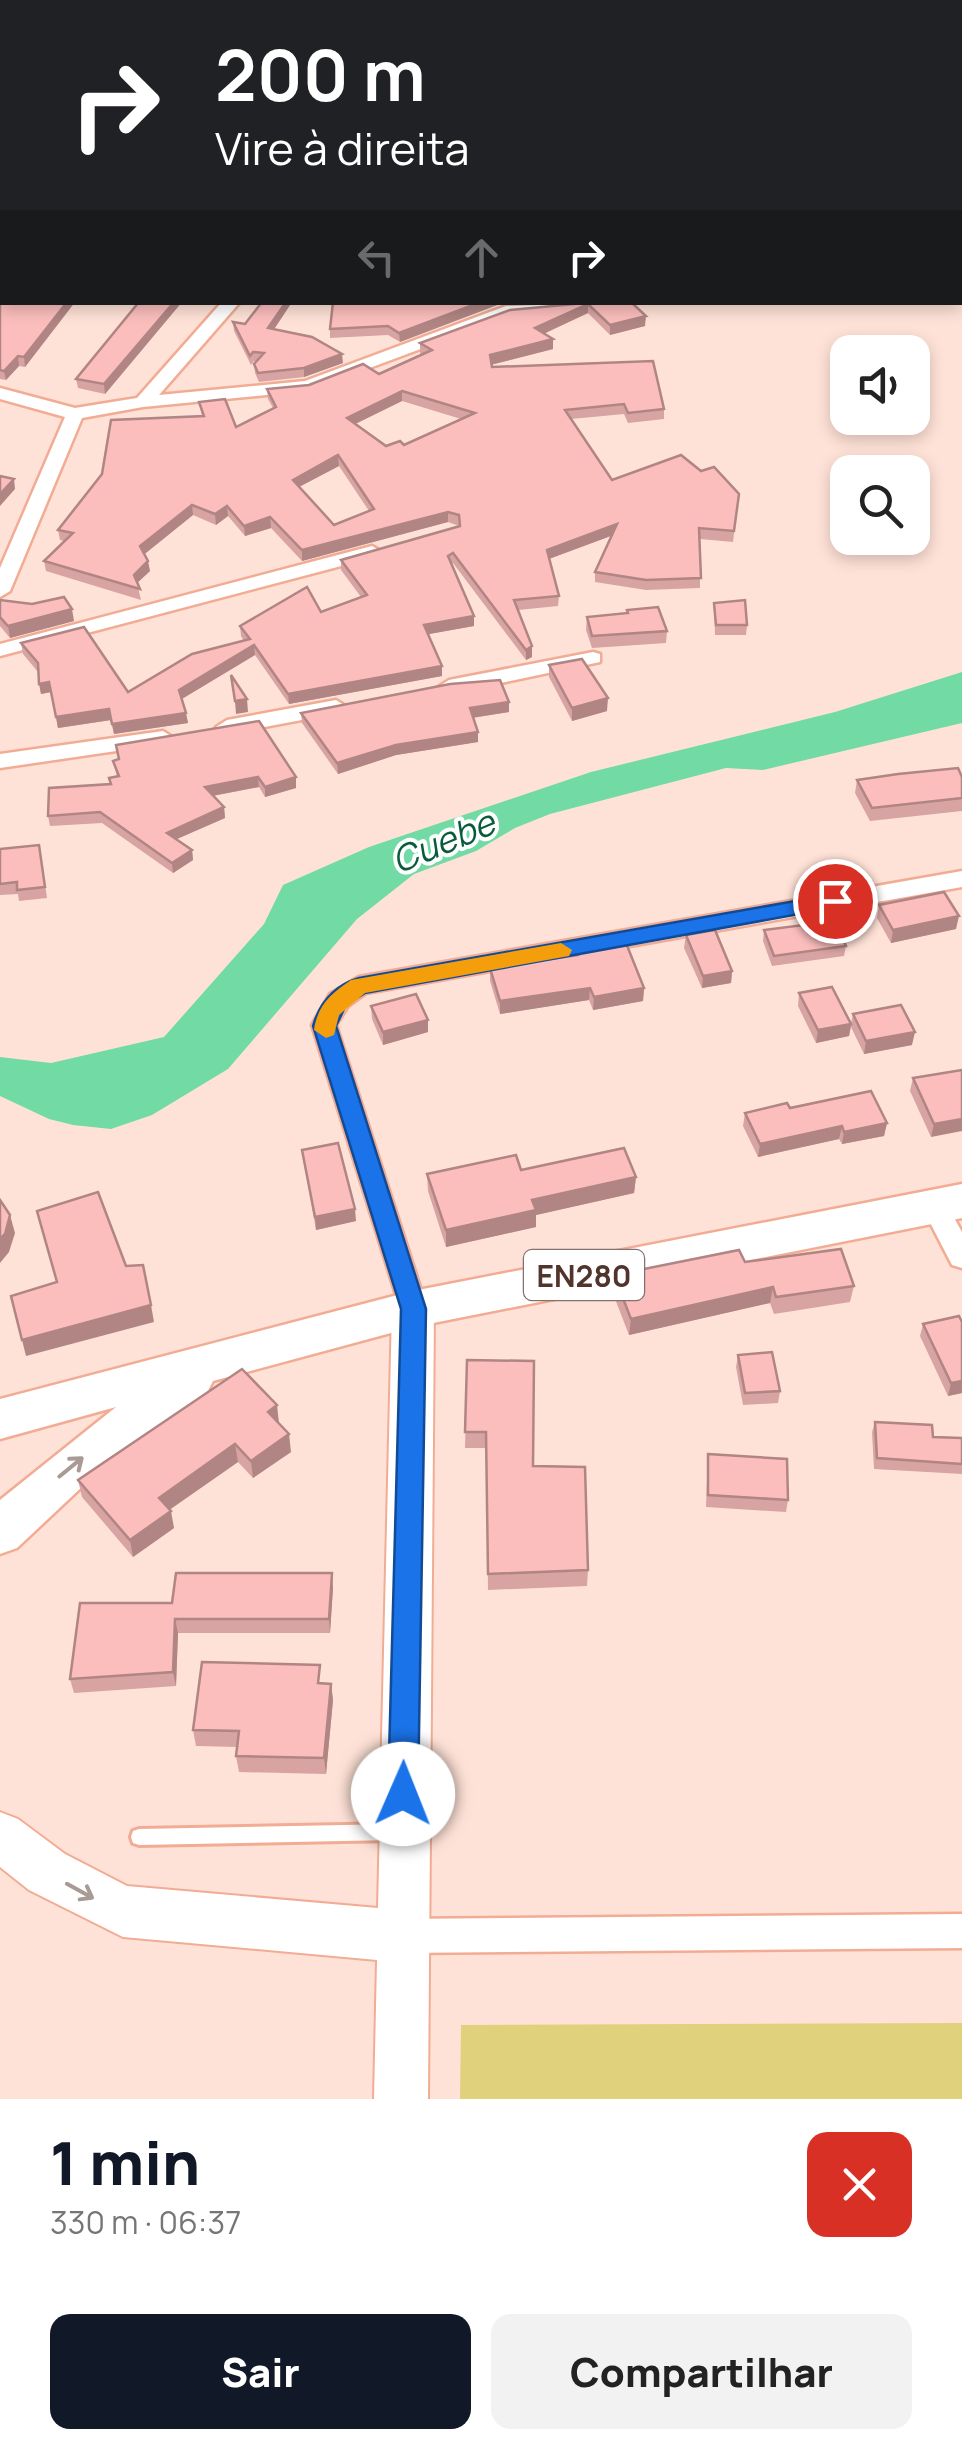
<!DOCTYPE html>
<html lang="pt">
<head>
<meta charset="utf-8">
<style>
  body { margin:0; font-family:Manrope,sans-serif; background:#f2f2f2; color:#222; height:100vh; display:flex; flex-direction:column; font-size:38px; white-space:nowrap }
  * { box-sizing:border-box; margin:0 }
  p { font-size:32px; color:#767676 }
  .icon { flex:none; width:55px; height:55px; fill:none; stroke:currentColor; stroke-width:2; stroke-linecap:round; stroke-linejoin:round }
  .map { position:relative; height:2099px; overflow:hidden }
  .panel { display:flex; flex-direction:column; background:#fff; flex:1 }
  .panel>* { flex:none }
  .banner { position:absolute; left:0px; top:0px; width:962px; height:305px; box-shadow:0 5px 15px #0003; background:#202124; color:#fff; overflow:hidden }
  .fabs { position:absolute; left:830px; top:335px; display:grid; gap:20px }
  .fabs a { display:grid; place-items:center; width:100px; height:100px; border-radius:20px; background:#fff; box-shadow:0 5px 15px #0003; font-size:50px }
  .pin { position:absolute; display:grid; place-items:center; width:85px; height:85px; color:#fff; margin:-42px; border:5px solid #fff; border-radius:50%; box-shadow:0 2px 10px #0007 }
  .me { position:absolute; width:110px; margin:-55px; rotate:1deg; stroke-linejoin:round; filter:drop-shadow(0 0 8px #0008) }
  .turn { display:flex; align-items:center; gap:35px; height:210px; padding:0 50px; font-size:45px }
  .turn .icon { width:130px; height:130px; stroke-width:2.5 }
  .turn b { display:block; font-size:70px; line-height:85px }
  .lanes { display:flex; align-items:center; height:95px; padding:0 50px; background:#0003; justify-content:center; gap:50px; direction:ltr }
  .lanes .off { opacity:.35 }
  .round { display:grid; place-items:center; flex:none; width:105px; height:105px; border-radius:20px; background:#f2f2f2 }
  .head { display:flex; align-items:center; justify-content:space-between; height:170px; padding:0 50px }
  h1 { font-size:60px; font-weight:800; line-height:75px; color:#111827 }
  .primary-button { display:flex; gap:20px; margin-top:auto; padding:20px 50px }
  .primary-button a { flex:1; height:115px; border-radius:20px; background:#111827; color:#fff; font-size:40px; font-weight:800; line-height:115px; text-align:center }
  .primary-button a+a { background:#f2f2f2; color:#222 }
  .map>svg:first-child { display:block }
  .green { fill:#e0d17c }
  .water { fill:#72daa5 }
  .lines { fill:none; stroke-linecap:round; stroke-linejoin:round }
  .river { fill:#72daa5; fill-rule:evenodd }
  .lane-casing { stroke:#f2ac94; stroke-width:6 }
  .street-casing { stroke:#f2ac94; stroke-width:5 }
  .secondary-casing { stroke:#f2ac94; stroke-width:4 }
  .primary-casing { stroke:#f2ac94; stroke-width:5 }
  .lane { fill:#fff; fill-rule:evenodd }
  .street { fill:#fff; fill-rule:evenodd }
  .secondary { fill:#fff; fill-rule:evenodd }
  .primary { fill:#fff; fill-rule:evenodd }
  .wall { fill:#d8a3a3; fill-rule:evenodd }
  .shaded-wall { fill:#b08584 }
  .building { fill:#fbbebd; stroke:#b08584; stroke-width:2.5; fill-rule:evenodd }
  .oneway { stroke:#a89a95 }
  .route { fill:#1a73e8; stroke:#114b97; stroke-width:2.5 }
  .slow { fill:#f59e0b }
  .labels { text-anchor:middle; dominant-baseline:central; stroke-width:8; stroke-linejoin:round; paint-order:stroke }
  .shield { fill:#fff; stroke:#85716b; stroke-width:2.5 }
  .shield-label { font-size:30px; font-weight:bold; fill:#51342b }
  .water-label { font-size:35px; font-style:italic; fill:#085c3b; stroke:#fff }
</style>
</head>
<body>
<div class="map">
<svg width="962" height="2099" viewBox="0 0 962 2099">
  <rect width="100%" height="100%" fill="#ffe2d7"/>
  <path class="green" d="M962 2023V2099H460L461 2025Z"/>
  <path class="water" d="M962 672V723L763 770 726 768 550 814 515 828 476 851 414 874 357 919 228 1069 152 1115 111 1129 73 1125 49 1119 0 1096V1057L51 1063 164 1037 264 924 283 885 369 847 591 772 835 712Z"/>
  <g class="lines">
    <rect class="river" x="960" y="123" width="2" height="19"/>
    <defs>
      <path id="lane" d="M395 1824 401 1826 403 1832 401 1838 395 1840 139 1845 133 1843 131 1837 133 1831 139 1829Z"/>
      <g id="street">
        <rect x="960" y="171" width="2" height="10"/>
        <path d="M222 302H240L159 395 305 381 506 306 622 302 614 307 509 316 308 391 143 407 82 418 10 591 0 597V568L65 417 0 399V388L75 408 137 398Z"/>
        <path d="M372 546 382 552 379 556 0 656V644Z"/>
        <path d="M593 652 600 654V662L449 694 438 687 449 680Z"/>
        <path d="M336 700 347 707 344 712 227 734 216 727 227 720Z"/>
        <path d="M163 731 174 738 171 743 0 768V754Z"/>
        <path d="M962 871V887L366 993 348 1006 336 1025 427 1309 423 1317 413 1320 403 1317 312 1025 330 994 359 977Z"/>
        <path d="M935 1197 944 1200 962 1232V1268L952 1265 922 1207 926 1200Z"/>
        <path d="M962 1914V1948L401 1953 389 1948 384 1936 389 1924 401 1919Z"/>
      </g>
      <path id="secondary" d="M413 1292 428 1297 434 1309 428 2099H374L377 1960 123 1937 29 1890 0 1867V1812L18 1819 65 1854 127 1886 378 1908 392 1309 398 1297Z"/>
      <path id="primary" d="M962 1184V1218L413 1327 213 1381 207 1393 84 1485 17 1548 0 1554V1500L116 1407 0 1439V1399L413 1291Z"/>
    </defs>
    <use href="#lane" class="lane-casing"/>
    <use href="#street" class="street-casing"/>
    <use href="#secondary" class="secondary-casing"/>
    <use href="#primary" class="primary-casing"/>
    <use href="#lane" class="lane"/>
    <use href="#street" class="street"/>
    <use href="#secondary" class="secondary"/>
    <use href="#primary" class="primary"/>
  </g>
  <g class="wall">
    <path d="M0 250 2 302H75L25 367 19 366 6 380 0 379Z"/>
    <path d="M124 302H182L105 394 78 388 76 379 137 305Z"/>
    <path d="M262 302H292L274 329 343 363 304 377 259 382 255 373 254 364 257 361H254L251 365 234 331 233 322 245 324Z"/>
    <path d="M505 302 400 342 388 335 330 338V329Z"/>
    <path d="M596 302 645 326 610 335 588 313 544 333 553 349 491 365 492 367 664 409V419L628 423 624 414 571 419 612 480 701 471 739 494 733 542 700 539V588L646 590 595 582V572L611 536 549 559 559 596 558 606 518 610 532 646V657L526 660 453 563 452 564 474 626 428 634 442 676 289 704 255 655 182 699 188 723 114 734 111 720 58 728 51 692 41 694 38 672 23 654 21 643 128 692 244 641 241 636 240 626 321 612 361 597 341 570V560L459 526 448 522 302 561 271 528 245 536 228 516 216 525 193 515 144 554 150 571 137 583 141 600 46 571 44 561 64 541 60 540 58 530 202 416 199 402 236 427 273 408 268 399 267 389 309 385 379 374 422 355 420 353V343ZM402 401 461 419 404 445 386 446 355 424ZM339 466 369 511 334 525 299 487Z"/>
    <path d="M0 600 74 621 10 638 0 626Z"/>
    <path d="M714 603 747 625 746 635H715Z"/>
    <path d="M627 610 667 631 666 643 592 648 586 630 587 617 626 613Z"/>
    <path d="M549 665 607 711 572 721 549 677Z"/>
    <path d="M509 702V712L473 718 478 732V742L396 755 338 774 302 723 301 713Z"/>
    <path d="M113 761 296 777V788L265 797 259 787 213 796 224 807 225 818 176 839 192 850 193 860 173 873 102 823 50 826 48 816 111 784 117 777Z"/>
    <path d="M962 777V811L870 821 855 793 857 780Z"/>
    <path d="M0 849 41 856 47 898 19 901 18 894 0 895Z"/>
    <path d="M879 905 956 929 891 943 877 918Z"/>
    <path d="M764 930 846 946 844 956 772 966 763 941Z"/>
    <path d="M686 935 732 971 731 983 702 988 684 948Z"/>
    <path d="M575 947 644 988 643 1001 593 1010 589 1000 500 1014 490 981V968L574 956Z"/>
    <path d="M799 993 851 1023 853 1014 912 1045 864 1054 851 1027 849 1036 816 1043 798 1006Z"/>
    <path d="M371 1006 428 1032 383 1045 372 1019Z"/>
    <path d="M962 1070 931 1137 910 1091 913 1078Z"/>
    <path d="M790 1108 887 1123 884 1136 842 1144 839 1139 758 1157 743 1126 745 1113Z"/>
    <path d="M302 1150 356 1221 316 1230Z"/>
    <path d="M521 1170 636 1177 634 1193 536 1215V1227L446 1247 428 1191 427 1174Z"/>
    <path d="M745 1262 854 1286 850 1302 774 1314 770 1303 629 1335 612 1291 614 1275Z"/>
    <path d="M962 1322V1393L948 1396 920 1336 923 1324Z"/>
    <path d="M738 1355 780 1391 778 1403 743 1405 736 1367Z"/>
    <path d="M467 1360 533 1466 588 1570 587 1586 488 1590 486 1448H465Z"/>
    <path d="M875 1422 933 1437 962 1438V1474L874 1469 872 1432Z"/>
    <path d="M279 1423 291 1452 253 1478 238 1462 169 1510 174 1528 133 1557 82 1497 78 1480Z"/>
    <path d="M708 1454 788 1500 786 1512 706 1507Z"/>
    <path d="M333 1588 330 1633H178L176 1686 74 1693 70 1679 172 1603Z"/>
    <path d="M321 1683 331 1684 333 1700 326 1774 239 1772 236 1756 237 1747 196 1746 193 1730Z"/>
  </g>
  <g class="shaded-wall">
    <path d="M67 302H75L25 367 24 357Z"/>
    <path d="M174 302H182L105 394 104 384Z"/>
    <path d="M286 302H292L269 337 268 328Z"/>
    <path d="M481 302H505L400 342 399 333Z"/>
    <path d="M588 304V313L535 338V328Z"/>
    <path d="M646 316 645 326 610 335V325Z"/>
    <path d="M553 339V349L490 365V355Z"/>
    <path d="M342 354 343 363 304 377V368Z"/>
    <path d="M18 356 19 366 6 380 4 371Z"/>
    <path d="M402 391V401L347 428V418Z"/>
    <path d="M338 455 339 466 293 490V480Z"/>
    <path d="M14 479 15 489 0 506V494Z"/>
    <path d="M192 505 193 515 141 557 140 546Z"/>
    <path d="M227 506 228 516 216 525 215 514Z"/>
    <path d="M448 512V522L302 561V550Z"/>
    <path d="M270 517 271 528 245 536 244 526Z"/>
    <path d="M617 524 616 534 546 560 547 550Z"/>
    <path d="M148 561 150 571 135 585 134 575Z"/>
    <path d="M72 609 74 621 10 638 8 626Z"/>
    <path d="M474 616V626L424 635V625Z"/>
    <path d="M254 645 255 655 180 700 179 690Z"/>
    <path d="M532 646V657L526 660V650Z"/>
    <path d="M442 666V676L289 704 288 694Z"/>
    <path d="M49 682 51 692 41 694 39 684Z"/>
    <path d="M608 698 607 711 572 721V708Z"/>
    <path d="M247 699 248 712 236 714 235 701Z"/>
    <path d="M509 702V712L470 718V708Z"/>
    <path d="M109 709 111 720 58 728 56 717Z"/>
    <path d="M186 713 188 723 114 734 112 724Z"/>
    <path d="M478 732V742L396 755 338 774 337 763 396 745Z"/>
    <path d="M258 777 259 787 206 797 205 787Z"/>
    <path d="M296 777V788L265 797V787Z"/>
    <path d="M224 807 225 818 168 843 167 833Z"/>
    <path d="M192 850 193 860 173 873 172 863Z"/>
    <path d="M959 916 956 929 891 943 893 930Z"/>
    <path d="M732 971 731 983 702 988 703 976Z"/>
    <path d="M590 988 589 1000 500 1014V1001Z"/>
    <path d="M644 988 643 1001 593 1010 594 997Z"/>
    <path d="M428 1020V1032L383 1045V1032Z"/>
    <path d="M851 1024 849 1036 816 1043 818 1030Z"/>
    <path d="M915 1032 912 1045 864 1054 866 1041Z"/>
    <path d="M962 1119V1131L931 1137 934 1124Z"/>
    <path d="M887 1123 884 1136 842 1144 844 1132Z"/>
    <path d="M842 1126 839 1139 758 1157 760 1144Z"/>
    <path d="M636 1177 634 1193 536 1215V1227L446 1247V1230L532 1200Z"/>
    <path d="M355 1209 356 1221 316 1230 315 1217Z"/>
    <path d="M10 1215 15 1233 9 1252 0 1263V1239Z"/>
    <path d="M773 1287 770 1303 629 1335 631 1319Z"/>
    <path d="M151 1305 154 1322 26 1356 22 1340Z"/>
    <path d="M962 1381V1393L948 1396 951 1383Z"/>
    <path d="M277 1405 279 1423 268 1412Z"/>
    <path d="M289 1434 291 1452 253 1478 251 1461Z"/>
    <path d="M235 1444 238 1462 162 1515 159 1498Z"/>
    <path d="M171 1511 174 1528 133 1557 130 1540Z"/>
    <path d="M332 1573 333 1588 330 1633 329 1619Z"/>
    <path d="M175 1619 178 1633 176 1686 173 1672Z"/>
    <path d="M331 1684 333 1700 326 1774 324 1758Z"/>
  </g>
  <g class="building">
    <path d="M2 59V168L0 167V60Z"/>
    <path d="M2 247V302H67L24 357 18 356 4 371 0 370V250Z"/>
    <path d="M139 302H174L104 384 76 379Z"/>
    <path d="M262 302H286L268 328 312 337 342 354 304 368 258 373 254 364 264 353 253 352 250 356 233 322 245 324Z"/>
    <path d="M333 302H481L399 333 388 326 330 329Z"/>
    <path d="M596 302H631L646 316 610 325 588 304 535 328 553 339 490 355 492 367 653 361 664 409 628 413 624 404 565 410 612 480 681 455 701 471 714 467 739 494 734 531 699 528 701 578 646 580 595 572 617 524 547 550 559 596 514 600 532 646 526 650 453 553 448 556 474 616 424 625 442 666 288 694 254 645 179 690 186 713 112 724 109 709 56 717 49 682 39 684 38 663 21 643 84 627 128 692 192 654 250 639 240 626 307 587 321 612 367 595 341 560 460 526 459 515 448 512 302 550 270 517 244 526 227 506 215 514 192 505 140 546 148 561 134 575 140 589 44 561 73 533 58 530 102 474 111 420 204 416 199 402 225 399 236 427 276 407 267 389 309 385 363 364 379 374 432 350 420 343 510 310ZM402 391 475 413 404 445 400 441 386 446 347 418ZM338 455 374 509 334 525 293 480Z"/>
    <path d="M0 476 14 479 0 494Z"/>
    <path d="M64 597 72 609 8 626 0 617V600L32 604Z"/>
    <path d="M745 600 747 625H716L714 603Z"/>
    <path d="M658 607 667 631 592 636 587 617 628 613 627 610Z"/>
    <path d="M582 659 608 698 572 708 549 665Z"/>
    <path d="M231 675 247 699 235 701Z"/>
    <path d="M500 680 509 702 470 708 478 732 396 745 337 763 301 713 450 684Z"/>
    <path d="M259 721 296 777 265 787 258 777 205 787 224 807 167 833 192 850 172 863 100 812 48 816 49 788 111 784 109 778 119 776 113 761 119 759 116 745Z"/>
    <path d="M958 768 962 777V798L872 808 857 780 898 774Z"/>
    <path d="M39 845 45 887 17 890V882L0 884V849Z"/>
    <path d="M944 892 959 916 893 930 879 905Z"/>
    <path d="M835 921 846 946 774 956 764 930Z"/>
    <path d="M715 930 732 971 703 976 686 935Z"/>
    <path d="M624 938 644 988 594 997 590 988 500 1001 490 968 578 955 575 947Z"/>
    <path d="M832 987 851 1024 818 1030 799 993Z"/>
    <path d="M416 994 428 1020 383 1032 371 1006Z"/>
    <path d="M901 1005 915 1032 866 1041 853 1014Z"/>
    <path d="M962 1070V1119L934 1124 913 1078Z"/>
    <path d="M871 1091 887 1123 844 1132 842 1126 760 1144 745 1113 787 1103 790 1108Z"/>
    <path d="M338 1143 355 1209 315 1217 302 1150Z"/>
    <path d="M624 1148 636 1177 532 1200 536 1210 446 1230 427 1174 516 1155 521 1170Z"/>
    <path d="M98 1192 126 1266 143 1265 151 1305 22 1340 11 1296 57 1282 37 1211Z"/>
    <path d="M0 1200 10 1215 5 1234 0 1239Z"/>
    <path d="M841 1249 854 1286 776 1297 773 1287 631 1319 614 1275 739 1250 745 1262Z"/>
    <path d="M959 1316 962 1322V1381L951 1383 923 1324Z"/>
    <path d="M772 1352 780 1391 745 1393 738 1355Z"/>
    <path d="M467 1360 534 1361 533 1466 585 1467 588 1570 488 1574 486 1432H465Z"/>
    <path d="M242 1369 277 1405 268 1412 289 1434 251 1461 235 1444 159 1498 171 1511 130 1540 78 1480Z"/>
    <path d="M875 1422 932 1425 933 1437 962 1438V1464L877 1458Z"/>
    <path d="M708 1454 787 1459 788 1500 708 1495Z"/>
    <path d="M176 1573H332L329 1619H175L173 1672 70 1679 80 1603H172Z"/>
    <path d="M202 1662 320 1665 318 1683 331 1684 324 1758 236 1756 239 1731 193 1730Z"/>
  </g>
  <defs><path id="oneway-shaft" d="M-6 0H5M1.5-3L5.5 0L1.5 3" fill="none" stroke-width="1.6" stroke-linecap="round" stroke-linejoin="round" transform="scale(2.5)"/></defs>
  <g class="oneway">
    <use href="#oneway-shaft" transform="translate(71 1467) rotate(-39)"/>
    <use href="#oneway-shaft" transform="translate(80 1891) rotate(29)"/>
  </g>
  <path class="route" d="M835 894 846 901 843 906 365 993 346 1005 336 1026 426 1309 418 1794 414 1805 403 1809 393 1805 388 1794 401 1309 313 1026C320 1002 336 985 359 978Z"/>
  <path class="slow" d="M561 943 572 950 569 956 365 993 339 1015 334 1035 326 1038 314 1030C318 1004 331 994 351 980Z"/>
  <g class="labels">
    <rect class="shield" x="524" y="1250" width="120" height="50" rx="8"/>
    <g class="shield-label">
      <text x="584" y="1275">EN280</text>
    </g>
    <g class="water-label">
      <text transform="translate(443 841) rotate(-23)">Cuebe</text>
    </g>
  </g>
</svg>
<div class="fabs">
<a><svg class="icon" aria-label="sound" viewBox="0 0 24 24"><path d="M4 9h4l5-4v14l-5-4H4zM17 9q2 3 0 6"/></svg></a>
<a><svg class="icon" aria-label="search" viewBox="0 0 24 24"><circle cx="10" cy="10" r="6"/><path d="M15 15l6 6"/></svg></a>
</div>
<div class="pin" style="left:835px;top:901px;background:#d93025"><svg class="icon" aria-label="arrive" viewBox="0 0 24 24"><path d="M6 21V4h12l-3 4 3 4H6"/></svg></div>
<svg class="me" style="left:403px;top:1794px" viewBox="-20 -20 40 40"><circle r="19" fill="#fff"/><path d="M0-13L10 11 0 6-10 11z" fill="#1a73e8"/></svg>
<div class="banner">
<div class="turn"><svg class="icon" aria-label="right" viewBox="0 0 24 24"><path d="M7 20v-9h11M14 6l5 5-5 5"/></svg><div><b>200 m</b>Vire à direita</div></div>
<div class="lanes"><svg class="icon off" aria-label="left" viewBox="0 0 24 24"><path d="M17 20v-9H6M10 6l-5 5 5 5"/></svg><svg class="icon off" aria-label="ahead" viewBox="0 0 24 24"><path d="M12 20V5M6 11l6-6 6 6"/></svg><svg class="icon" aria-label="right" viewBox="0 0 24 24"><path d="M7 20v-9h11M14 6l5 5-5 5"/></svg></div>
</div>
</div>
<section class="panel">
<div class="head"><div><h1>1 min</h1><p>330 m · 06:37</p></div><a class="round" style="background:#d93025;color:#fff"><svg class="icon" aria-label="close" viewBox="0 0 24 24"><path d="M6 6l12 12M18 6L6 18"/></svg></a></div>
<div class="primary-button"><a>Sair</a><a>Compartilhar</a></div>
</section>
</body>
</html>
